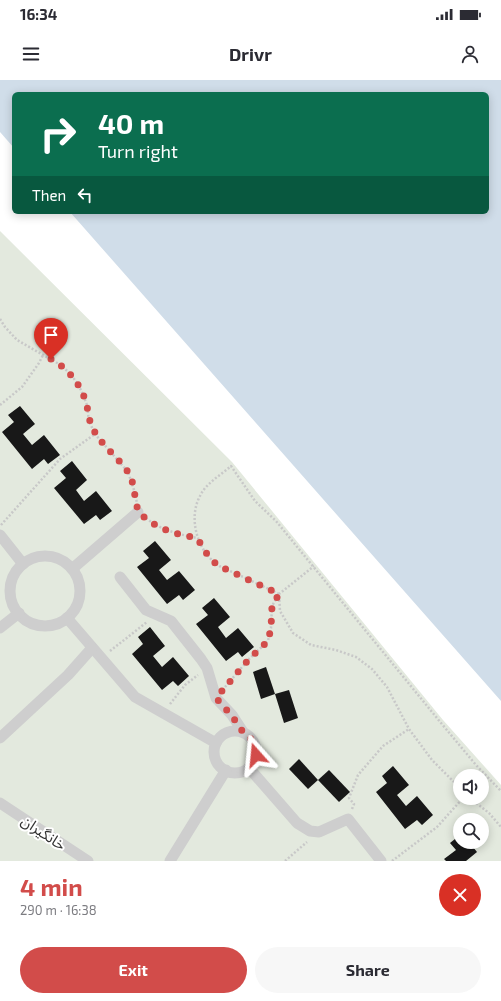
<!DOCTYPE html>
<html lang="en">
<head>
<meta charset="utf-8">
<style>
  body { margin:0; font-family:"Exo 2","Noto Sans Arabic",sans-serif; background:#f7f7f7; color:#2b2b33; height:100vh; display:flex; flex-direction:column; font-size:15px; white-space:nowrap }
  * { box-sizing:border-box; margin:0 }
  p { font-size:13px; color:#7c7c81 }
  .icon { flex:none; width:22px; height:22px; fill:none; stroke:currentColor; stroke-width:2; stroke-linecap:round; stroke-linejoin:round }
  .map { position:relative; height:781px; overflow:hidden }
  .panel { display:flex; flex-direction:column; background:#fff; flex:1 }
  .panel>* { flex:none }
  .guide { position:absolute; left:12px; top:12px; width:477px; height:122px; border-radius:6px; box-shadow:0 2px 10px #0003; background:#0b6e4f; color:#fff; overflow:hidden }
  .buttons { position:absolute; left:453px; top:689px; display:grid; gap:8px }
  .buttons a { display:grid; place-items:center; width:36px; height:36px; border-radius:50%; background:#fff; box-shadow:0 2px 10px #0003; font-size:20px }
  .pin { position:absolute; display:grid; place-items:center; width:34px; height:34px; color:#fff; margin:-41px -17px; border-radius:50% 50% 50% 0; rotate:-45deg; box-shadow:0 0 4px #0007 }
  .pin .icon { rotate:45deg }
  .me { position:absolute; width:44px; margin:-22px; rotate:342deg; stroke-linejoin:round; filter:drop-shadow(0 0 3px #0008) }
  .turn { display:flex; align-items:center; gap:14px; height:84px; padding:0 20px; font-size:18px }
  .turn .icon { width:52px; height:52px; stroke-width:2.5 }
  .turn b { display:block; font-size:28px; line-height:34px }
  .then { display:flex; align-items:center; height:38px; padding:0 20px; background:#0003; gap:8px; font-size:15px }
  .round { display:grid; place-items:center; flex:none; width:42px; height:42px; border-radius:21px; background:#f7f7f7 }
  .head { display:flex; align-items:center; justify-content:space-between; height:68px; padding:0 20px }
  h1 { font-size:24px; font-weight:700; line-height:30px; color:#d24c4a }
  .primary-button { display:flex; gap:8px; margin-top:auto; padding:8px 20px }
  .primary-button a { flex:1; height:46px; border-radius:24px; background:#d24c4a; color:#fff; font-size:16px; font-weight:700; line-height:46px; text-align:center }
  .primary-button a+a { background:#f7f7f7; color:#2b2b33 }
  .status { display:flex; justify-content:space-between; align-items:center; height:28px; padding:0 20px; background:#fff; direction:ltr }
  .status svg { height:11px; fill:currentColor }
  header { display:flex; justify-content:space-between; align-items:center; height:52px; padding:0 20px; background:#fff; font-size:18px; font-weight:700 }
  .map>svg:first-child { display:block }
  .green { fill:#e3e9de; fill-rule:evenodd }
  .water { fill:#d0dde9 }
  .building { fill:#181818 }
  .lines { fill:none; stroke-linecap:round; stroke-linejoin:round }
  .path { stroke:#c8c8c8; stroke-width:2.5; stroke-dasharray:2 2; stroke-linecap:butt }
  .minor { stroke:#cecece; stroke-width:11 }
  .route { stroke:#d24c4a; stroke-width:7; stroke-dasharray:0 12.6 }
  .labels { text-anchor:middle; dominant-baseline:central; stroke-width:4; stroke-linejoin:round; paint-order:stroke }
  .street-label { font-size:15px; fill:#313131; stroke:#fff }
</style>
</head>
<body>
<div class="status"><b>16:34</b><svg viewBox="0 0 49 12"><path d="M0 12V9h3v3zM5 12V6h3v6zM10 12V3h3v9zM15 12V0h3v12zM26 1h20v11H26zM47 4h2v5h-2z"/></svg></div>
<header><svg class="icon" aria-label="menu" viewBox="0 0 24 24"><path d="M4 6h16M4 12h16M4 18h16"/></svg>Drivr<svg class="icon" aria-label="person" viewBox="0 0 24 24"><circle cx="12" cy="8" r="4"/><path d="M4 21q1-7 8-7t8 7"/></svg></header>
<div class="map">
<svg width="501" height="781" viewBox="0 0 501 781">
  <rect width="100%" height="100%" fill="#fff"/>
  <path class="green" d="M0 151 232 382 443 640 501 705V781H0ZM460 696H482V718H460ZM460 740H482V762H460Z"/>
  <path class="water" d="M0 0H501V621L70 132H487V14H14V68L0 52Z"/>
  <g class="building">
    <path d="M20 326 35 344 23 354 32 365 44 355 60 375 48 384 44 379 32 389 2 352 14 342 8 335Z"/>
    <path d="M72 381 87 400 76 410 84 421 96 411 112 431 100 440 96 435 84 444 54 408 66 398 60 391Z"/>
    <path d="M155 461 171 480 159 490 167 500 179 491 195 510 183 520 179 515 167 524 137 487 149 478 143 471Z"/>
    <path d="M214 518 230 537 218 547 226 558 238 548 254 567 242 577 238 572 226 581 196 544 208 535 202 528Z"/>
    <path d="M150 547 165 566 153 576 162 587 173 577 189 596 178 606 173 601 162 610 132 574 143 564 138 557Z"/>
    <path d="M266 587 275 614 289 610 298 638 284 643 275 614 261 619 253 592Z"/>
    <path d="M299 679 318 700 308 709 289 689Z"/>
    <path d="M393 686 409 705 397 715 406 726 417 716 433 735 422 745 417 740 405 749 376 712 387 703 382 696Z"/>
    <path d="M329 690 350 712 339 722 318 700Z"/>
    <path d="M460 755V762H469L477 772 466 781H446L444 779 456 770 450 763Z"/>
  </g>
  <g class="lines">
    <g class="path">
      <path d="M0 239 5 247 17 260 59 284 71 294 81 310 87 325 89 341 95 354 128 392 134 410 137 423"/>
      <path d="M0 325 22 307 39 283 43 275"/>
      <path d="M146 438C160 450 178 454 197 458"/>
      <path d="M1 445 60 379 95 354"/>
      <path d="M110 571 147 542"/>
      <path d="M225 607 249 579 268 561 271 548 272 526 279 514 314 486"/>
      <path d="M170 624 185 605 198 595"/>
      <path d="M460 708 432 680 409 649 387 607 372 589 356 577 336 570 311 565 293 553 280 531 279 514C265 507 251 501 237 494 231 491 223 489 218 485 197 471 188 438 200 416 206 403 221 395 231 386L255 421 276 441 441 643 476 685 501 711"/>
      <path d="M470 718 489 733 501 747"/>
      <path d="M352 729 354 724 349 718 358 695 383 666 409 649"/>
      <path d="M285 781 307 762"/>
      <path d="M392 781 437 747 463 718"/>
    </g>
    <g class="minor">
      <path d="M0 455 23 484"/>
      <circle cx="45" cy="511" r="35"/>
      <path d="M72 489 138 432"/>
      <path d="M120 497 146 530 171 541 201 579 207 588 216 618 232 635 243 652"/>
      <path d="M67 538 135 617 216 663"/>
      <path d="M0 548 19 533"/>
      <circle cx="235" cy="672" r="21"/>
      <path d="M0 658 68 595 92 568"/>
      <path d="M249 688 297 743 310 751 319 752 348 739 381 781"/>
      <path d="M0 723 88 781"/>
      <path d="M170 781 226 690"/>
    </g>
  </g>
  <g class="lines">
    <path class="route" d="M51 279C69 289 82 306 87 326 88 331 88 336 90 341 96 362 116 374 128 392 135 403 134 418 138 430 139 433 141 434 144 437 160 450 176 454 197 458L207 474 217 485 279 514 272 526 271 548 268 561 249 579 216 618 232 636 243 652 249 656 253 662 256 668V675"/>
  </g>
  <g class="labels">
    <g class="street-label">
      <text transform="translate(44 752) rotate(34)">خانگیران</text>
    </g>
  </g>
</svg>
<div class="buttons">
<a><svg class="icon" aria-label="sound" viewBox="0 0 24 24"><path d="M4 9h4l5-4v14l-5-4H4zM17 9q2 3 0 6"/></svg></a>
<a><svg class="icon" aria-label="search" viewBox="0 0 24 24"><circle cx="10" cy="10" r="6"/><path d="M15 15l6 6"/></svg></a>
</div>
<div class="pin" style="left:51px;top:279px;background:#d93025"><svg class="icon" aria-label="arrive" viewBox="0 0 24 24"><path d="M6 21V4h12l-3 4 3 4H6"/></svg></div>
<svg class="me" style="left:256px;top:675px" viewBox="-20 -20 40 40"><path d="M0-17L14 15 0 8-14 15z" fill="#d24c4a" stroke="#fff" stroke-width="4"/></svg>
<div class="guide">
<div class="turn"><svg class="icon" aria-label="right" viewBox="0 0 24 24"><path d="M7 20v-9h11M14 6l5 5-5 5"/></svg><div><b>40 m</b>Turn right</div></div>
<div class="then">Then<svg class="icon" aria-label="left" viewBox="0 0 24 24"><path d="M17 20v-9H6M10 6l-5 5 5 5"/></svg></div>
</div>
</div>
<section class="panel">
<div class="head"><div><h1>4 min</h1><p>290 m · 16:38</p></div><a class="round" style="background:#d93025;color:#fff"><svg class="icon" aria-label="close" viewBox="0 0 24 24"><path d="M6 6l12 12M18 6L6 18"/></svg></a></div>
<div class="primary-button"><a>Exit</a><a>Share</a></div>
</section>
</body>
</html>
